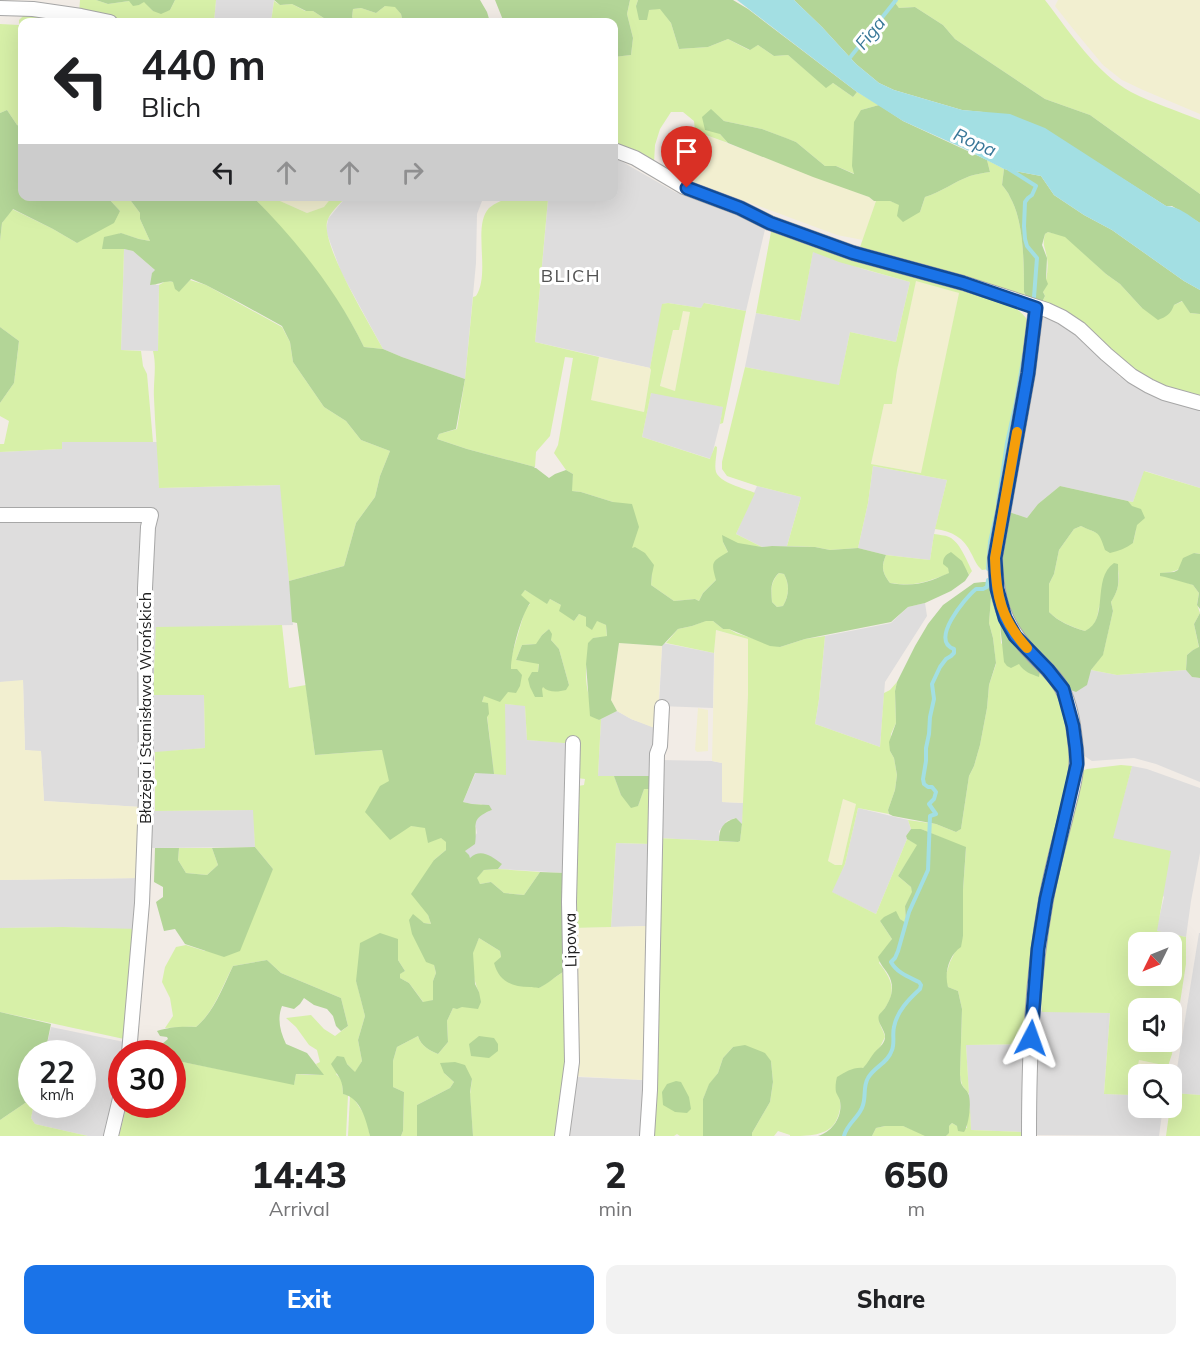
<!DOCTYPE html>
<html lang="en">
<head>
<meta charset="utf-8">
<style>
  body { margin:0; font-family:Mulish,sans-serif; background:#f2f2f2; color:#202124; height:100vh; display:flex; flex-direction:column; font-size:22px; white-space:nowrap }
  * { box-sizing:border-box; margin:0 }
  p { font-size:20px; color:#757577 }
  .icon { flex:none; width:33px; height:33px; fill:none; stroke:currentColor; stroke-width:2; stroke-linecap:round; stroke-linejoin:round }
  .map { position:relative; height:1136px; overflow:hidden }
  .panel { display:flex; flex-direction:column; background:#fff; flex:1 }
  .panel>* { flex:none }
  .top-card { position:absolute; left:18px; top:18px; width:600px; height:183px; border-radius:12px; box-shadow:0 6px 24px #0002; background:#fff; color:#202124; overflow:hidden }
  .needle { width:39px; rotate:227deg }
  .fabs { position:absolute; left:1128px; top:932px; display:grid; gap:12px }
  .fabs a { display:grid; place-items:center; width:54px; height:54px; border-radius:12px; background:#fff; box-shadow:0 6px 24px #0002; font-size:30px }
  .speed { position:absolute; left:18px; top:1040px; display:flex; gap:12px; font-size:30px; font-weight:700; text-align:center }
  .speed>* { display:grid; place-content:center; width:78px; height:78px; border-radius:50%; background:#fff; box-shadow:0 6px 24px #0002; line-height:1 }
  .speed small { font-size:15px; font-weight:400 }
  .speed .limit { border:9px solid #d22; background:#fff; color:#111 }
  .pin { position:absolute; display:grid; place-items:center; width:51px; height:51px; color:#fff; margin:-62px -26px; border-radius:50% 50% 50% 0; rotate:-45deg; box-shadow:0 0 6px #0007 }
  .pin .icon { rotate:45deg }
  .me { position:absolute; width:66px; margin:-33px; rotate:4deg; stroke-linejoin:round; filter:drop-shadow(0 0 4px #0008) }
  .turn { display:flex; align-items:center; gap:21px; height:126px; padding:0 24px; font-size:27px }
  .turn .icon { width:78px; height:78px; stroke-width:2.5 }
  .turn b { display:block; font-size:42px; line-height:51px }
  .lanes { display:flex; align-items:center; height:57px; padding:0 24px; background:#0003; justify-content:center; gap:30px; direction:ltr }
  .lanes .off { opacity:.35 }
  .eta { display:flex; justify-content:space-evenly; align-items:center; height:102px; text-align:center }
  .eta b { font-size:36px; font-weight:800; line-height:42px }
  .primary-button { display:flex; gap:12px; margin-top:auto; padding:12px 24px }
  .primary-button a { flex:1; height:69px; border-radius:12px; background:#1a73e8; color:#fff; font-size:24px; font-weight:800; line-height:69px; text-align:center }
  .primary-button a+a { background:#f2f2f2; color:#202124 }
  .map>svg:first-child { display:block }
  .residential { fill:#dedddd }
  .farmland { fill:#f2efd0 }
  .grass { fill:#d7f0a8; fill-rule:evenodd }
  .forest { fill:#b3d597; fill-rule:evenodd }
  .water { fill:#a3dfe3 }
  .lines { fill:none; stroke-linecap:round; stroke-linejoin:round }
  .stream { stroke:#a3dfe3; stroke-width:4 }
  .minor-casing { stroke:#a7a7a7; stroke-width:16 }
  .minor { stroke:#fff; stroke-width:14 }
  .route-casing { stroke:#114b97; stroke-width:15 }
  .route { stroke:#1a73e8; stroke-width:10 }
  .slow { stroke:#f59e0b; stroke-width:10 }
  .labels { text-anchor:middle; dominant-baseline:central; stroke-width:6; stroke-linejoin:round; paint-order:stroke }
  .street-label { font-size:16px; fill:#202020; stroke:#fff }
  .water-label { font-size:18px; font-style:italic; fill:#387798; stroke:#fff }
  .neighbourhood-label { font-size:18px; letter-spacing:1.5px; fill:#535353; stroke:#fff }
</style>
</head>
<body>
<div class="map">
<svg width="1200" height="1136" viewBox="0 0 1200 1136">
  <rect width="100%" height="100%" fill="#f2ece6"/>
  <g class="residential">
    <path d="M216 0H274L271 22H214Z"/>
    <path d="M614 158 619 160 675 192 766 225 746 311 705 303 701 308 668 303 663 304 650 368 535 342 548 200H526L524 197 614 196Z"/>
    <path d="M346 197H495L482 201 477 214 476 263 465 379 402 357 383 349 341 272 326 231 328 219Z"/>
    <path d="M124 249 133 251 155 270 151 285H159L158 351 121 350Z"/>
    <path d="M813 251 863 269 910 282 896 342 850 332 839 386 745 367 756 313 800 321Z"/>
    <path d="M1041 315 1054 319 1081 336 1120 377H1125L1200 408V488L1145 471 1133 502 1060 486 1038 504 1027 518 1006 511Z"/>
    <path d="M651 392 724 407 711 459 642 437Z"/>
    <path d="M61 442H158L159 488 281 485 293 625 156 628 153 694 204 695 205 748 150 753 151 811 254 810 255 847 152 848 147 930 63 927 0 928V880L140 878V807L44 801 41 752 25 750 23 681 0 682V452L61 449Z"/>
    <path d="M873 466 947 480 934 534 930 560 886 555 858 548 868 503Z"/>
    <path d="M757 486 801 497 787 546H772L762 547 736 534Z"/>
    <path d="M925 603 927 616 885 682 880 747 815 724 819 699 825 636 891 623 908 607Z"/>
    <path d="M663 643 714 653 713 708 659 706 662 646Z"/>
    <path d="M1091 670 1117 675 1186 670 1192 677 1200 678V782L1156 764 1134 758 1092 761 1083 755 1068 689Z"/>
    <path d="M505 704 525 705 527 740 571 743 566 873 498 869 502 864 470 859 465 851 477 833 475 822 480 815 492 810 481 804H472L463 802Z"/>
    <path d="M617 711 631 719 662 730 660 760 712 761 722 763V802L744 803 742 824 735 818 727 821 719 831V841L657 838 598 776 601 719Z"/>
    <path d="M1132 766 1147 769 1200 788V853L1191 901 1186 937 1156 931 1164 897 1112 838Z"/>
    <path d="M858 808 908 820 911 829 906 836 907 839 876 914 831 892 845 864Z"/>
    <path d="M616 843 652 844 650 926 611 927Z"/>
    <path d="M1199 933H1200V1095L1173 1093Z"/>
    <path d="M1036 1011 1110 1013 1104 1094 1138 1095V1107H1163L1159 1136 1034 1135V1083L1038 1074 1034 1028Z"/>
    <path d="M51 1027 139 1045 138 1053H122V1104H126L119 1136H88L35 1124 31 1118 34 1104H82V1053H45Z"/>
    <path d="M1026 1044 1022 1132 971 1130 966 1045Z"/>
    <path d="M577 1077 644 1080V1136H570Z"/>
  </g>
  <g class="farmland">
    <path d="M1058 0H1200V114L1143 90 1122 80 1103 65 1074 30 1055 6Z"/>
    <path d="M695 131 869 197 874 201H876L863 240 837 235 694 182 690 173Z"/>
    <path d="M271 197H332L325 207 307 213Z"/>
    <path d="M916 280 959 293 922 473 871 464 884 404H892L897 370Z"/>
    <path d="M683 310 690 312 675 391 660 387 673 330 679 329Z"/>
    <path d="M599 357 650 368 651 370 644 412 591 400Z"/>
    <path d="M715 630 748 639V695L744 803 722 802V763L712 761Z"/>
    <path d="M619 643 662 646 657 729 631 719 617 711 611 700Z"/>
    <path d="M23 680 25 750 41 751 44 801 141 807 140 878 0 880V682Z"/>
    <path d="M698 708 708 710V751L697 752 695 750Z"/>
    <path d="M843 799 856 804 842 865H835L828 861Z"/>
    <path d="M648 926 644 1080 571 1076 572 928Z"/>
    <path d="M1139 1060 1168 1066 1167 1074H1138V1095H1132Z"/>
  </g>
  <g class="grass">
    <path d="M80 0H96L108 4 129 1 139 5 144 1 153 11 170 10 175 0H216L214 22H118L79 14Z"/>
    <path d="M630 0H638L636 6 649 10 660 8 671 23 679 49 708 47 728 39 749 50 758 45 774 56 788 55 826 87 833 83 853 97 857 92 879 105 861 110 855 174 836 166H825L796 142 762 129 724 121 711 110 720 134 728 143 695 131 694 121 683 112H671L660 129 655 145 654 163 614 145V140H616L614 133V57L631 55 633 38 627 14Z"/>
    <path d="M893 0H1045C1068 30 1097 74 1131 92 1152 103 1178 111 1200 120V194L1090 115 1045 99 955 39 943 25 915 7 899 8Z"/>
    <path d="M274 1 280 5 292 4 305 11H313L330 22H271Z"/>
    <path d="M385 6H395L401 14 403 22H356L352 17 353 9 361 8 376 13Z"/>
    <path d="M24 15 68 22H22V127L17 125 7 110 0 113V24L19 25V20Z"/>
    <path d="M987 160 1004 169 1002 185C1005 189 1008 192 1010 197 1024 221 1024 265 1024 292L1027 298 859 250 876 201H890L920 212 925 197C941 192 954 182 970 176 976 174 983 173 990 172Z"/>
    <path d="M107 197H128L140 213V219L150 241 139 239 120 233 102 249H124L121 350 141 351 143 366 147 374 153 442H62V449L0 452V444H4L9 421 0 416V403L14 383 19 341 0 327V241L2 223 12 209 53 229 77 243 120 211Z"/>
    <path d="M253 197H271L307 213 324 207 332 197H346C340 204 329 213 327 222 322 247 370 324 383 349L364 347C346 310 322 278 296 246 282 229 268 212 253 197Z"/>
    <path d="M510 197H524L526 200 548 199 535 342 599 357 591 400 644 412 651 370 650 368 662 304 668 303 701 308 704 303 746 311 723 423 720 424 723 407 651 393 642 437 710 459 715 446 717 447C717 454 714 465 716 472 720 483 744 488 755 493L736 534 762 547 723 542 728 552 716 580 703 593 699 601 695 599 674 601 651 585 652 574 631 549 613 502 581 492 571 491 573 474 566 470 554 453 558 445 573 358 565 357 550 436 536 452 535 467 467 449 437 439 439 434 457 429 465 379 473 297 476 296C491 273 472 226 489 208 495 203 503 200 510 197ZM683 311 690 312 675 391 660 386 673 330H679Z"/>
    <path d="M775 230 1003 302C1014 307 1022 311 1028 321L1022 376 1011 434C1006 443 1007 452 1005 461 999 497 993 533 989 569L982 570C976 565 975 560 971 553 964 538 952 531 935 529L947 480 873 466 868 503 858 548 830 550 815 547 787 546 801 497 757 486 727 476 722 469V462L745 367 839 385 850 332 896 342 910 282 839 262 813 252 800 321 756 313 771 232ZM916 281 959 293 921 473 871 464 884 404H892L897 370Z"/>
    <path d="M1048 232 1065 236 1106 274 1120 284 1142 308 1174 305 1183 301 1190 313 1200 314V397L1154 382 1136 373 1042 302 1045 296 1043 292C1046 281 1049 269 1047 258 1045 245 1042 247 1045 234Z"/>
    <path d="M190 280 206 285 282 327 290 342 293 362 324 407 346 421 361 440 390 451 380 476 375 497 356 523 344 566 289 581 280 485 159 488C158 458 155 428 154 398 153 382 157 367 153 351H158L159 285 166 281 174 282 179 291Z"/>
    <path d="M1144 471 1200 488V554L1194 553C1181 567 1181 572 1162 573L1193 585 1199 593 1197 604 1200 613 1194 624 1199 648 1193 650 1187 655 1186 670 1117 675 1091 670 1103 654 1113 611 1111 602C1118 591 1120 582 1118 569L1099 607 1097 618 1092 628 1085 631C1072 627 1059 622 1049 612V584L1054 574 1059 550 1074 529 1081 526 1097 533 1101 536 1133 543C1137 527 1139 516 1128 501L1133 502Z"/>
    <path d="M934 534C939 535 945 535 949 537 960 542 967 561 972 571L969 575 967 571 948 568 950 573C926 582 916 587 890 583 882 572 881 567 886 555L930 560Z"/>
    <path d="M779 573 784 574C790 585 789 596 783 606L777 607 772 602C771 590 770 582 779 573Z"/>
    <path d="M525 590 547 603 550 599 561 605 574 621 579 614 587 617 592 629 596 620 606 625 607 637 593 638C582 671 584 689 598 720L601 719 598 776H614L621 795 638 806 644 789H654L652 844 616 843 611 927 572 928 578 786 584 785 585 779 577 778 576 744 527 740 525 706 505 704 506 775 494 774 487 716 482 702 484 696 511 669V658L525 610 530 604 520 595ZM549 629 551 640 559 649 569 685 543 686 541 689 538 672 539 663 516 660 522 645 537 644 542 635Z"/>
    <path d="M991 598H995L1000 624 1001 643 1019 663 1040 670 1056 690 1063 707 1068 730 1072 755 1026 1044 966 1045 969 1094 962 1085 960 1075 962 1009 958 991 948 987 945 978 950 962 963 936V890L966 848 921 829H911L908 820 936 824 956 832 961 829 969 776 974 766 980 745 987 708 989 685 996 664 993 638 989 623Z"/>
    <path d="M705 621H713L723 629H729L736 633 780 647 805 639 825 636 819 699 815 724 880 747 884 693 890 690 897 682 895 691 896 723 891 734 890 751 894 758 897 775 895 790 888 810 889 814 858 808 845 864 832 892 876 914 907 839 918 845 898 876 911 887 913 892 905 906 906 924 900 919 880 921 892 939 887 947 879 963C893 980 897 993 883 1011 880 1015 879 1014 879 1019 879 1025 884 1031 885 1037L880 1047 874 1054 869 1063 863 1068 836 1084C836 1091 840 1096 840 1102 841 1108 839 1115 836 1121 828 1136 808 1136 790 1136V1135L778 1131 774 1136H752V1133L770 1102 773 1082 771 1061 733 1047 723 1058 718 1073 709 1085 703 1099V1136H680L677 1134 674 1136H649L657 838 738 842 740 841 742 824 748 695V639L716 630 714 653 666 643 678 629 692 626ZM843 799 856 804 842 865H835L828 861Z"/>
    <path d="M282 625 289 688 306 685 315 755 382 750 411 826 425 827 447 842 446 850 434 860 428 915 431 924 424 923 417 919 434 965 436 973 433 981V1000L424 1003 409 983 400 978 399 974 405 971 398 960 356 980 365 1016 358 1040 362 1061 355 1073 352 1069 347 1064 336 1074 342 1080 343 1094 348 1095 346 1136H119L127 1104H172L173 1060 294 1084 296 1074 307 1075H323L316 1064 320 1062 317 1050 309 1045 296 1027 286 1018 311 1015 324 1029 335 1036 348 1026 341 998 281 973 267 960 233 966C222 987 214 1012 196 1027 185 1026 176 1028 165 1028L173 1016 170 998 162 982 165 967 176 947 186 945 205 951 273 869 255 847 253 810 155 811V752L205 748 204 695H153L156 627Z"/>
    <path d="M1121 765 1132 766 1113 838 1171 851 1157 931 1186 937V964L1172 1054 1168 1066 1139 1060 1132 1095 1104 1094 1110 1013 1042 1012C1038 982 1043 953 1048 924 1057 873 1070 822 1082 771L1087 769ZM1138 942H1172V975H1138ZM1138 1008H1172V1041H1138Z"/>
    <path d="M179 848H212L218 865 207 875 186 873 178 860Z"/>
    <path d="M498 869 540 872 524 895 504 893 491 882 480 884 476 878 484 870Z"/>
    <path d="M63 927 138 929 124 1039 0 1012V928Z"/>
    <path d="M479 938 500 951 501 957 539 988 563 972 565 1081 558 1136H473L470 1094 472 1079 444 1073 454 1082 450 1088 417 1105V1136H401L403 1131 404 1092 393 1087V1061L397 1047 418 1036C421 1046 429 1050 438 1054L448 1042 447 1021 453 1008C464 1010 472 999 479 992 474 983 471 963 473 952 474 948 477 943 479 938Z"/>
    <path d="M1173 1093 1200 1095V1136H1166L1170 1107H1172Z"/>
    <path d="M350 1096H352L366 1117 370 1136H348Z"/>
    <path d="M31 1099 32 1104H34L31 1118 35 1124 88 1136H0V1120Z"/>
    <path d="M970 1108 971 1130 1022 1132V1136H946L949 1132V1126L952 1123 957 1126 967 1128V1120Z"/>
    <path d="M885 1126H903L928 1136H872L876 1128Z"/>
  </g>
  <g class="forest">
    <path d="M96 0H175L170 10 161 14 153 11 144 2 139 5 133 6 129 1 108 4Z"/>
    <path d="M274 0H480L487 12 490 22H403L401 14 395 7 385 6 376 13 361 8 353 9 352 17 356 22H330L313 11H306L292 4 280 5Z"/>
    <path d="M495 0H630L627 14 633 38 631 55 614 57V22H505L503 20Z"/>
    <path d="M638 0H733L748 9 857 92 853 97 833 83 826 88 788 55 774 56 758 45 750 50 728 39 708 47 679 49 671 23 660 9 649 10 647 20H639L636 6Z"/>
    <path d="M794 0H893L899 8 915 7 943 25 955 39 1045 99 1090 115 1200 194V223L1172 206H1166L1112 172 983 112 962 110 894 90 879 83 856 64 822 27Z"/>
    <path d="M879 105 903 121 987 160 990 172C983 173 976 174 970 176 954 182 941 192 925 197L920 212 903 222 897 216 899 205 890 201H874L869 197 813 177 728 143 720 134 705 130 702 117 711 109 724 121 762 129 786 138 796 142 825 166H836L854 174 852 166 854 122 861 110Z"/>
    <path d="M7 110 17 125 22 127V196L107 197 120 211 114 223 77 243 53 229 13 209 2 223 0 241V113Z"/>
    <path d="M1004 169 1041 176 1054 195 1084 215 1112 230 1184 281 1200 290V314L1190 313 1182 301 1174 305C1171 314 1166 317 1158 320L1142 308 1120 284 1106 274 1065 237 1048 232 1045 234 1042 245 1047 258 1046 279 1048 284 1043 292 1045 296 1042 302 1027 298 1024 292C1024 265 1024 221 1010 197 1008 192 1005 189 1002 185Z"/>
    <path d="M128 197H253C296 240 337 291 364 347L383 349 402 357 465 379 456 429 439 434 437 439 467 449 535 467 534 468H536L549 478 555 474 566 470 573 474 572 491 581 492 613 502 632 504 639 527 632 548 635 547 645 553 654 565 652 574 651 585 674 601 695 599 699 601 703 593 716 580C711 562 711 562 728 552L723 542 722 535 738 543 762 547 772 546 815 547 830 550 858 548 886 555C881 567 882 572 890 583 916 587 926 583 949 573L948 568 943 564C943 558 945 555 951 552L962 561 969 575 965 581 951 591 925 603 908 607 891 622 805 639 780 647 770 646 729 629H723L713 621H706L692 626 678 629 662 646 619 643 611 700 617 711 599 720 590 716 586 664 588 643 593 638 607 636 606 625 597 621 592 630 586 626V617L579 614 574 621 559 611 561 605 550 599 547 604 525 590 521 595 530 603C521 616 511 653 511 669H517L522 675 520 686 516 693 508 692 500 702 484 696 482 702 488 703 489 714 487 717 494 774 475 773 463 802 472 804 489 805 492 810C469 819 478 824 475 844L465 851 469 855 470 858C481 848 491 856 502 864L498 869 484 870 477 878 480 884 491 882 504 893 524 895 540 872 566 873 563 972C556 976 546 985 539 988 539 988 530 987 530 987 511 987 499 981 494 963L501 957 500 951 479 938 473 953 475 984 479 992 481 1002 478 1009 462 1007 457 1009 453 1008 447 1021 448 1042 438 1054C429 1050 421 1046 418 1036L397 1047 393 1061V1087L404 1092 403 1131 401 1136H370C366 1120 361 1098 343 1094 343 1078 338 1077 331 1064L337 1056 344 1057 347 1064 355 1072 362 1061 358 1040 365 1016 356 981 360 943 380 933 398 939V960L405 971 400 974V978L409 983 423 1002 433 1000V981L436 973 434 965 426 962 412 934 409 920 413 914 424 923 431 924 428 915 411 894 434 860 446 850V842L441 838 428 843 425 828 411 826 390 840 365 812 380 786 389 781 382 750 315 755 297 623 292 622 289 581 344 566 356 523 375 497 380 476 390 451 361 440 346 421 324 407 293 362 290 342 282 326 242 304 206 285 191 279 179 292 175 289 173 282C165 280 159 285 150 285L152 273 155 270 133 251 124 249H102L104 237 121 233 139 239 150 241 140 219V213ZM779 573 784 574C790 585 789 596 783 606L777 607 772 602C771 590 770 581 779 573Z"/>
    <path d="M0 327 19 341 14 383 0 403Z"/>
    <path d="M1060 486 1128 501 1132 506 1141 509 1145 518 1137 525 1133 543C1126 548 1119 551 1110 553L1105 550C1098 529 1099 535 1081 526L1074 529 1059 550 1054 574 1049 584V612C1059 622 1071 627 1085 631 1110 620 1091 579 1114 563L1118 564C1118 581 1121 586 1111 602L1113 611 1103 655 1091 670 1087 685 1076 692 1068 689 1021 637 1006 604 1001 568 1006 511 1027 518 1038 504Z"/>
    <path d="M1194 553 1200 554V609L1197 605 1199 593 1193 585 1165 577 1160 576V573L1174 572 1178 570 1183 558Z"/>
    <path d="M983 582H990L991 598 989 623 993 638 996 663 989 685 987 708 980 745 974 766 969 776 961 829 956 832 936 824 893 816 889 814 888 810 895 790 897 775 894 758 890 751 889 742 896 723 895 691 897 682 915 646 928 624 943 605 974 583Z"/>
    <path d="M1200 613V678L1192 677 1186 670 1187 655 1193 650 1199 647 1194 624Z"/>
    <path d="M1000 624 1007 628 1040 670 1039 677C1031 674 1024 672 1019 664L1011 668 1007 666 1004 662Z"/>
    <path d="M549 629 552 634 551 640 559 649 569 685 566 690C558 692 549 693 543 687L542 689 543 697H535L530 687 528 679 532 672H538L539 664 516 660 522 645 536 644 542 635Z"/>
    <path d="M614 776H654V789H644L638 806 631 808 621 795Z"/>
    <path d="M736 818 742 824 740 841 738 842 719 841C719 828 723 822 736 818Z"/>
    <path d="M911 829H921L966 847 963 890V936L961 947C949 955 944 973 948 987L958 991 962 1009 960 1075C961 1078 960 1082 962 1085 963 1088 967 1090 968 1093 972 1100 969 1125 964 1132L958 1131 957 1126 952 1123 949 1126V1133L946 1136H925L903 1126H885L876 1128 872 1136H818C832 1132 843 1117 840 1101 840 1099 836 1093 836 1092 835 1087 836 1081 837 1077 846 1072 853 1067 863 1068 868 1063 870 1058 874 1053 878 1048 884 1045 885 1038 886 1030 876 1023 879 1015 880 1013 883 1011 885 1008 890 1000 894 991 891 981 889 972 880 966 878 957L892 939 880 921 884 917 896 911 900 919 906 923 905 906 912 892 911 887 898 876 917 845 907 839 906 836Z"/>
    <path d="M255 847 273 869 240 951 224 957 185 944 175 929 164 931 156 902 163 897V887L154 882 155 848H179L178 860 186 873 207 875 218 865 212 848Z"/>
    <path d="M267 960 281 973 341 998 348 1026 341 1031 336 1026 333 1016 327 1009 314 1005 304 998 300 1004 294 1009 282 1006C277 1019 280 1031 286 1044L307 1053 324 1075 296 1074 294 1085 173 1060 172 1053 138 1052 139 1045 147 1041 162 1044 168 1039 167 1037 160 1036 157 1031C167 1027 184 1026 196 1027 214 1012 223 987 233 966Z"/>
    <path d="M0 1012 51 1024 45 1053H32L31 1099 0 1120Z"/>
    <path d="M479 1036 494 1038 498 1044V1051L489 1058 471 1056 469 1044Z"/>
    <path d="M745 1045 765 1053 771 1061 773 1082 770 1102 752 1133V1136H703V1099L709 1084 718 1073 723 1058 733 1047Z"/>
    <path d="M455 1062 465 1065 472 1079 470 1092 473 1136H417V1105L450 1088 454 1082 444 1073 440 1063Z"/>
    <path d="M676 1081 681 1082 689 1097 691 1109 687 1113 675 1112 663 1105 662 1092 667 1084Z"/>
  </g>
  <path class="water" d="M737 0H794L822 27 856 64 879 83 894 90 962 110 1010 114 1045 128 1166 206C1178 206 1190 216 1200 223V290L1184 281 1112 230 1084 215 1054 195 1041 176 1004 169 963 148 903 121 857 92Z"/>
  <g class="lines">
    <g class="stream">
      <path d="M848 60 896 0"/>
      <path d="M1009 169 1036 186 1032 195 1028 198 1025 202 1024 226 1025 239 1027 246 1037 258 1034 297"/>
      <path d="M998 503 1007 443 1016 402 1024 354"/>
      <path d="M988 569 990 542 997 511"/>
      <path d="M844 1136C847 1123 860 1117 863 1105 866 1096 863 1086 868 1078 874 1067 888 1063 892 1050 895 1043 892 1034 894 1027 897 1011 909 999 920 989L921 985 919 982C909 977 897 973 891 962L895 958 898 951 909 912 928 870 930 816 936 814 929 804 934 799 936 792 932 787H928L924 784 923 779 926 761V748L929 734 930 717 934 699 932 684 940 667 946 659 951 656 954 653V649C929 641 965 598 976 589H983L987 587 988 580"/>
    </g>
    <defs>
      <g id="minor">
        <path d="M0 8 33 9 81 16 110 22"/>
        <path d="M614 150 635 158 684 187 740 208 770 223 853 253 963 283 1047 310 1062 317 1080 329 1106 354 1132 376 1149 386 1164 393 1200 403"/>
        <path d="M0 515H151L148 527 145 588 146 797 142 903 129 1053"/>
        <path d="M111 1136 122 1090"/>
        <path d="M562 1136 572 1062 569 902 573 743"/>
        <path d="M647 1136 650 1090 657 754 660 746 662 707"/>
        <path d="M1029 1136C1029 1057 1032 978 1046 900 1051 873 1058 846 1065 820 1070 797 1079 772 1076 749 1074 729 1071 704 1061 687 1054 674 1041 664 1031 653 1003 624 996 598 995 558L1028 373 1036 308"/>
      </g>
    </defs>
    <use href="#minor" class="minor-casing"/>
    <use href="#minor" class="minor"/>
  </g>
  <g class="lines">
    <defs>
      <path id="route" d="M687 188 740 208 770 223 853 253 963 283 1036 308 1028 373 995 558 997 589 1005 618 1015 636 1048 670 1063 689 1073 726 1076 749 1077 764 1046 899 1038 949 1031 1038"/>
    </defs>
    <use href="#route" class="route-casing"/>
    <use href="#route" class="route"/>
    <path class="slow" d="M1017 432 995 558C996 596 1001 619 1027 648"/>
  </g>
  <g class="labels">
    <g class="street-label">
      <text transform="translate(145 708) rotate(-90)">Błażeja i Stanisława Wrońskich</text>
      <text transform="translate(570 940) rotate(-91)">Lipowa</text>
    </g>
    <g class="water-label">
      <text transform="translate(870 33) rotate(-51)">Figa</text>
      <text transform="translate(975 142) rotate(24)">Ropa</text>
    </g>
    <g class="neighbourhood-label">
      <text x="571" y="275">BLICH</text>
    </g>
  </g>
</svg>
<div class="fabs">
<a><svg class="needle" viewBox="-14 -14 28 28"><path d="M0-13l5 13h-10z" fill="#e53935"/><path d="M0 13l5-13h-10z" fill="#757577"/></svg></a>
<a><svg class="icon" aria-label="sound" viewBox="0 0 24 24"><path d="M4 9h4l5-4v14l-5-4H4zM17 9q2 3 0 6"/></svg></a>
<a><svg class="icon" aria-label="search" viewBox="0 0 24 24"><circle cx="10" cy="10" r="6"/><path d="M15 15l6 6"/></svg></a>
</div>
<div class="speed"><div>22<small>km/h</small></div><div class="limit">30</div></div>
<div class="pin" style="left:687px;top:188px;background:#d93025"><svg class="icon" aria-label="arrive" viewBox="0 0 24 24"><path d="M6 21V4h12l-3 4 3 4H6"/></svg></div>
<svg class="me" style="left:1031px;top:1038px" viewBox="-20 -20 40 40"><path d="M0-17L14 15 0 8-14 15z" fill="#1a73e8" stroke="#fff" stroke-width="4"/></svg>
<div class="top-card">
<div class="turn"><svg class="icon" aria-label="left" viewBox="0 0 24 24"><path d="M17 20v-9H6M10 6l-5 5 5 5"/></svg><div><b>440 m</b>Blich</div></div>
<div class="lanes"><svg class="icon" aria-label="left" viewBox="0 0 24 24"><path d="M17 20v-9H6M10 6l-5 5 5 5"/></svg><svg class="icon off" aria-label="ahead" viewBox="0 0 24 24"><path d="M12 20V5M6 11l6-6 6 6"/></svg><svg class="icon off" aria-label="ahead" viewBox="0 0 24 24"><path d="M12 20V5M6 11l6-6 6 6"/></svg><svg class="icon off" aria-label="right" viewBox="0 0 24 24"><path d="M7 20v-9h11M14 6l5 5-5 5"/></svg></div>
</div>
</div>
<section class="panel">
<div class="eta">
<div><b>14:43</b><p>Arrival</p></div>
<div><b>2</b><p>min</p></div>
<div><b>650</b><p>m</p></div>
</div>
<div class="primary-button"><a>Exit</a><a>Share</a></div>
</section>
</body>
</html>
